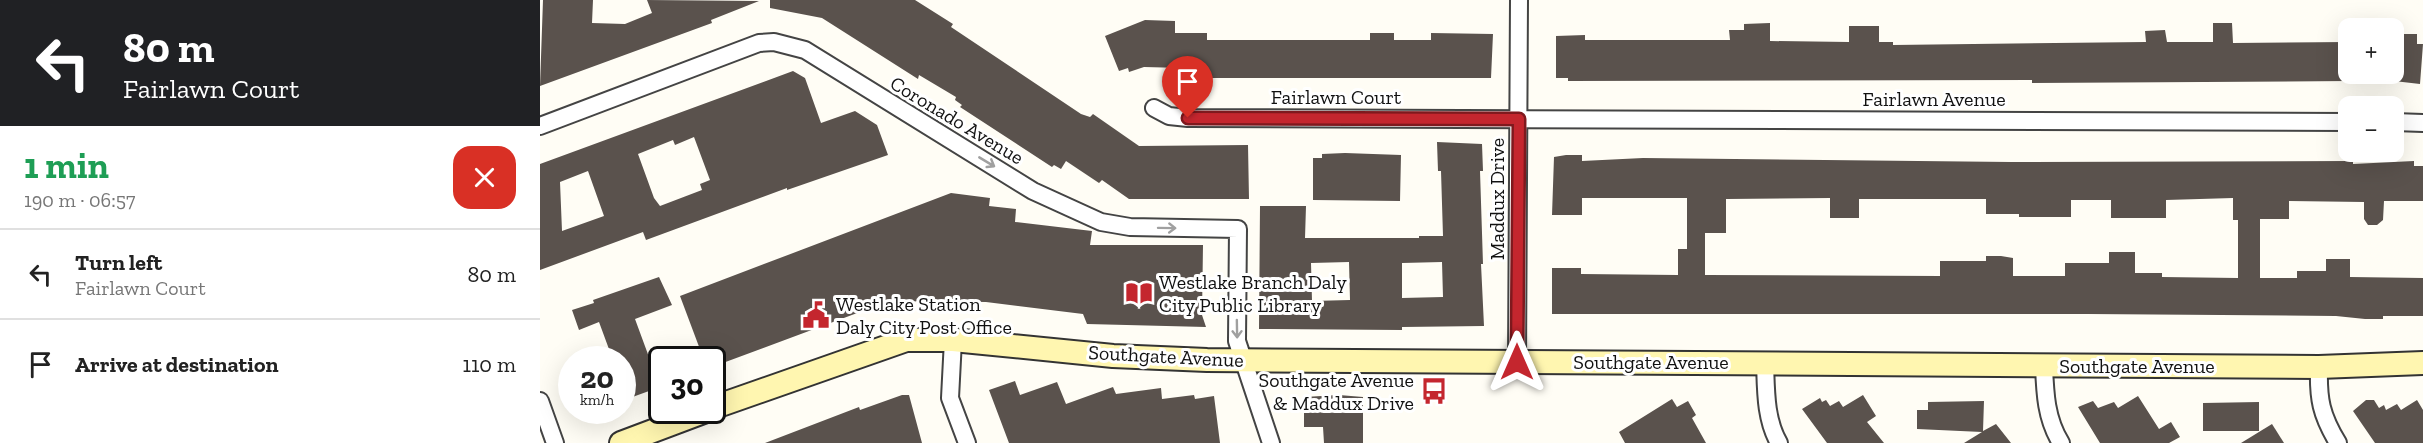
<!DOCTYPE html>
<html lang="en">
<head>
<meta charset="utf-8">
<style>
  body { margin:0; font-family:"Zilla Slab",serif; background:#f6f6f6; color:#222; height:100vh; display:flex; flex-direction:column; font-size:22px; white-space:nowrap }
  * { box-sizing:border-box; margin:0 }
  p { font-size:20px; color:#767676 }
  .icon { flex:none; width:33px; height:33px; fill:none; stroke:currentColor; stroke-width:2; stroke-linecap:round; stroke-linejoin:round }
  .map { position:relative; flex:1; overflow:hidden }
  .panel { display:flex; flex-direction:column; background:#fff; width:540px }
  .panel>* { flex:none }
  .guide { background:#202124; color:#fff; overflow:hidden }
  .tools { position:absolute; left:1798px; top:18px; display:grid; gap:12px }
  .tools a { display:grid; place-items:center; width:66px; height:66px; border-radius:12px; background:#fff; box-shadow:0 6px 24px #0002; font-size:30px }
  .speed { position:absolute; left:18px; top:346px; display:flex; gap:12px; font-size:30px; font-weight:700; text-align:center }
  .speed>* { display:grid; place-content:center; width:78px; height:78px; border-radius:50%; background:#fff; box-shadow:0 6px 24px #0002; line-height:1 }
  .speed small { font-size:15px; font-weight:400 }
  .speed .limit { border:3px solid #111; border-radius:9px; background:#fff; color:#111 }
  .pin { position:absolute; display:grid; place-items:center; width:51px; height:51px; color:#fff; margin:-62px -26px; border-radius:50% 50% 50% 0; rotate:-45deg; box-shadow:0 0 6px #0007 }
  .pin .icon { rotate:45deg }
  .me { position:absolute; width:66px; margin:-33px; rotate:0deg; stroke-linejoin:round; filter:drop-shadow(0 0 4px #0008) }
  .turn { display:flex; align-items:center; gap:21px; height:126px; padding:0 24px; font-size:27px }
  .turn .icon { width:78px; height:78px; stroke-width:2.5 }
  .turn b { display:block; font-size:42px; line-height:51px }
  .round { display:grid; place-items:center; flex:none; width:63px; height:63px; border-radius:18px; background:#f6f6f6 }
  .headline { display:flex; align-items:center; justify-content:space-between; height:102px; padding:0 24px }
  h1 { font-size:36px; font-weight:700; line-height:45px; color:#1e9e55 }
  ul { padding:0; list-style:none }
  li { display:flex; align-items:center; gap:18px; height:90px; padding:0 24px; border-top:2px solid #e0e0e0 }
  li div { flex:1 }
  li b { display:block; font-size:22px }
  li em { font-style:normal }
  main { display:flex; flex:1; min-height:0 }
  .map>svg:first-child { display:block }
  .building { fill:#5a524d; fill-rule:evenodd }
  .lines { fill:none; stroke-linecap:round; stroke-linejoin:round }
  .street-casing { stroke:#444; stroke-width:20 }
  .secondary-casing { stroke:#333; stroke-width:26 }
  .street { stroke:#fff; stroke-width:16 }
  .secondary { stroke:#fff6b0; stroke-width:22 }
  .oneway { stroke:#a0a0a0 }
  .route-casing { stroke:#7f191e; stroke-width:15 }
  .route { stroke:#c4262e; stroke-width:10 }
  .labels { text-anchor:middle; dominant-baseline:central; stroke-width:6; stroke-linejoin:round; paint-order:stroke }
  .street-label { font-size:20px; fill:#111; stroke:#fff }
  .poi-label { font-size:20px; fill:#111; stroke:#fff; text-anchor:start }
</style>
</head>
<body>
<main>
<section class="panel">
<div class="guide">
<div class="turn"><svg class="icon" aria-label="left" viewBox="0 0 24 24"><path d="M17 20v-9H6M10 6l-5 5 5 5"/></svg><div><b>80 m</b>Fairlawn Court</div></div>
</div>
<div class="headline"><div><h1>1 min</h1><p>190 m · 06:57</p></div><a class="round" style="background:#d93025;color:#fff"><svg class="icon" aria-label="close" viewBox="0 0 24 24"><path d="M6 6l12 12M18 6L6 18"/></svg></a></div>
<ul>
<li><svg class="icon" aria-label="left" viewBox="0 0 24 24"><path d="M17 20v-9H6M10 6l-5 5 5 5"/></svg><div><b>Turn left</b><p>Fairlawn Court</p></div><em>80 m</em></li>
<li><svg class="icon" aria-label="arrive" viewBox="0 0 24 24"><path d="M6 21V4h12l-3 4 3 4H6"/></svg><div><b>Arrive at destination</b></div><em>110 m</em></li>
</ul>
</section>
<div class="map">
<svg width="1883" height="443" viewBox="0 0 1883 443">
  <rect width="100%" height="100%" fill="#fffdf5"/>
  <g class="building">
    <path d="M3 0H53L52 23 85 24 112 13 107 0 219 1 171 20 172 23 0 86Z"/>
    <path d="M230 0H375L413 24 411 27 541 114 550 117 553 114 599 146 708 145 709 199H589L562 180 559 183 526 161 521 169 514 165 512 167 420 107 422 105 415 100 416 97 379 75 378 79 282 18 230 8Z"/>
    <path d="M605 20 635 21V33H667V40H830V33H854V40H891V33L953 34 951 78H653L652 72 643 73V68L604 67 589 72 588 68 579 71 565 36Z"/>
    <path d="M1230 23V41L1309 42V26H1339V42H1353V45L1606 42 1605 31 1625 30 1627 42H1673V23H1692L1693 43 1809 42V81L1492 83V80L1028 81V78H1016V36L1045 35V40H1190L1189 30H1204V24Z"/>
    <path d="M1854 34H1877V44H1883L1880 84 1854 81Z"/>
    <path d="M253 71 265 78 281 123 315 111 337 125 348 155 247 190V188L106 240 103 232 0 270V164ZM154 137 170 180 160 184 162 190 120 206 114 198 98 154 133 140 135 145ZM48 171 64 216 22 231 20 182Z"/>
    <path d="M897 142 942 144 943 171H940L943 264H941L944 326 862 327V330L719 329 720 206H766L765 238H879V236H903L901 171H898ZM809 262 810 300 772 301 771 263ZM902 262 903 297 862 298V263Z"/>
    <path d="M805 153 861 155 860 201 773 200V158H782V154Z"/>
    <path d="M1026 155H1042V161L1103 158 1471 162 1813 161V164L1874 161V166H1883V201H1844L1843 220 1837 225H1828L1824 219V202L1749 201V219H1720V278H1757V271H1786V259H1810V277L1883 278V316H1843V319H1825L1796 316 1548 314H1012V268H1041V274L1138 275V249H1147V198H1042V215H1012L1014 157ZM1290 198V218H1319V199H1446V214H1479V217H1531V200H1571V218H1626V200L1693 198V220H1698V278L1622 277V273H1595V252H1569V263H1525V276H1473V258L1461 256H1446V261H1400V276L1165 275V233H1186V199Z"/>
    <path d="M411 193 450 198 449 206 476 209 475 222 552 231 550 245H663L662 315 666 327 547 324 543 314 446 302 379 301 336 306 172 367V360H164L140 296Z"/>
    <path d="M119 277 132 305 95 319 120 387 87 399 82 387V360H73L59 322 39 330 32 310 54 303 53 300Z"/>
    <path d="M475 381 480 395 517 382 526 404 573 387 576 394 621 388 622 399 654 395 655 399 674 396 680 443H469L449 390Z"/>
    <path d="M362 395H369L382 443H225L319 407 320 410Z"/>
    <path d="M799 395 823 397V443H784L783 427H764V397Z"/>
    <path d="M1323 395 1336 416 1327 422 1344 443H1287L1262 409 1280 398 1282 402 1286 400 1290 406 1299 401 1303 407Z"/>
    <path d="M1598 396 1619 429 1631 422 1640 437 1629 443H1560L1538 407 1553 401 1558 408 1574 402 1578 408Z"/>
    <path d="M1132 399 1137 407 1148 401 1156 415 1152 418 1166 443H1085L1079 432Z"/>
    <path d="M1826 400H1834L1839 408 1844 405 1846 410 1857 404 1861 410 1877 400 1883 410V443H1835L1813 411Z"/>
    <path d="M1444 401 1443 431 1456 424 1471 443H1424L1442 432 1377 429V410H1388V402Z"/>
    <path d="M1719 402V431H1663V403Z"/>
    <path d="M1732 424 1744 443H1701Z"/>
  </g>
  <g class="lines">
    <defs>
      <g id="street">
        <path d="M614 108 629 116 648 118 1809 122"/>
        <path d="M1854 122 1883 123"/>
        <path d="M0 126 219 43 234 42 265 50 493 191 561 222 590 227 698 229 697 341 731 443"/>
        <path d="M413 340 410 398 427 443"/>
        <path d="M977 361 979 0"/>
        <path d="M1225 362C1226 389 1225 419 1239 443"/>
        <path d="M1504 366C1505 393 1506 419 1521 443"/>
        <path d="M1779 367C1778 399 1781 415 1798 443"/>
        <path d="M0 401 15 443"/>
      </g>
      <g id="secondary">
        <path d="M172 408 366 340H413L573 356 667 360 1779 367 1883 363"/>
        <path d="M81 443 166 411"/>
      </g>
    </defs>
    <use href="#street" class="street-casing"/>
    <use href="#secondary" class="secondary-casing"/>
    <use href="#street" class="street"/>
    <use href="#secondary" class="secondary"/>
  </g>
  <defs><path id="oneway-shaft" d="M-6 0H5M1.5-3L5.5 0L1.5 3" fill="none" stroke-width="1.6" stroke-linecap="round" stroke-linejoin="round" transform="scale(1.5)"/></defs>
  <g class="oneway">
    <use href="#oneway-shaft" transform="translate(447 162) rotate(31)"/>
    <use href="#oneway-shaft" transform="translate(627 228) rotate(1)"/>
    <use href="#oneway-shaft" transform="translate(697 329) rotate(89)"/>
  </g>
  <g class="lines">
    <defs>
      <path id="route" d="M648 118 979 119 977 362"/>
    </defs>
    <use href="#route" class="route-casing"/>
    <use href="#route" class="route"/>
  </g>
  <defs>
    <symbol id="library-bare" viewBox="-9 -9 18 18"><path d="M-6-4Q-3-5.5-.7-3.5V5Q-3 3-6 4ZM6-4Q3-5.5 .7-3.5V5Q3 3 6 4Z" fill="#c4262e" stroke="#fff" stroke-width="2.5" paint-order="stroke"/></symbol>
    <symbol id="civic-bare" viewBox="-9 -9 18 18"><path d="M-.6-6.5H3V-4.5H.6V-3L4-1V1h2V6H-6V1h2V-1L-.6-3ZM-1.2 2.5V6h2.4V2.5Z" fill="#c4262e" stroke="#fff" stroke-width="2.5" paint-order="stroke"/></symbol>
    <symbol id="bus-bare" viewBox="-9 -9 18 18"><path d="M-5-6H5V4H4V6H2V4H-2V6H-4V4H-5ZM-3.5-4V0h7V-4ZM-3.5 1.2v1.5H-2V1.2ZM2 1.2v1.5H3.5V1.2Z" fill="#c4262e" stroke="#fff" stroke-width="2.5" paint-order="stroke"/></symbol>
  </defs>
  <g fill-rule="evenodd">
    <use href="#library-bare" x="580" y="274" width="38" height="38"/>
    <use href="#civic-bare" x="257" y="296" width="38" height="38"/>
    <use href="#bus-bare" x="875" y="372" width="38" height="38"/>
  </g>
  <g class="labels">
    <g class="street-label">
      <text x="796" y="97">Fairlawn Court</text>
      <text x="1394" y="99">Fairlawn Avenue</text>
      <text transform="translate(417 120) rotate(31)">Coronado Avenue</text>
      <text transform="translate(957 199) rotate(-90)">Maddux Drive</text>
      <text transform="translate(626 356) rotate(3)">Southgate Avenue</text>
      <text x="1111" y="362">Southgate Avenue</text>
      <text x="1597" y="366">Southgate Avenue</text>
    </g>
    <g class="poi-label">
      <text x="619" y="282">Westlake Branch Daly<tspan x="619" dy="23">City Public Library</tspan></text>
      <text x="296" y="304">Westlake Station<tspan x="296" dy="23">Daly City Post Office</tspan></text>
      <text x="874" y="380" text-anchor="end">Southgate Avenue<tspan x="874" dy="23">&amp; Maddux Drive</tspan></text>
    </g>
  </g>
</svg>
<div class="tools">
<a>+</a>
<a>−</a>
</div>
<div class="speed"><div>20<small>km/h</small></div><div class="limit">30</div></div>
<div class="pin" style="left:648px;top:118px;background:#d93025"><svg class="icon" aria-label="arrive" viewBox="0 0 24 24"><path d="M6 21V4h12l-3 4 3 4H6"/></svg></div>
<svg class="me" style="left:977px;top:362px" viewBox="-20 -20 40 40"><path d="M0-17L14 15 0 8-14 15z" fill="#c4262e" stroke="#fff" stroke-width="4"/></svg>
</div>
</main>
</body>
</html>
